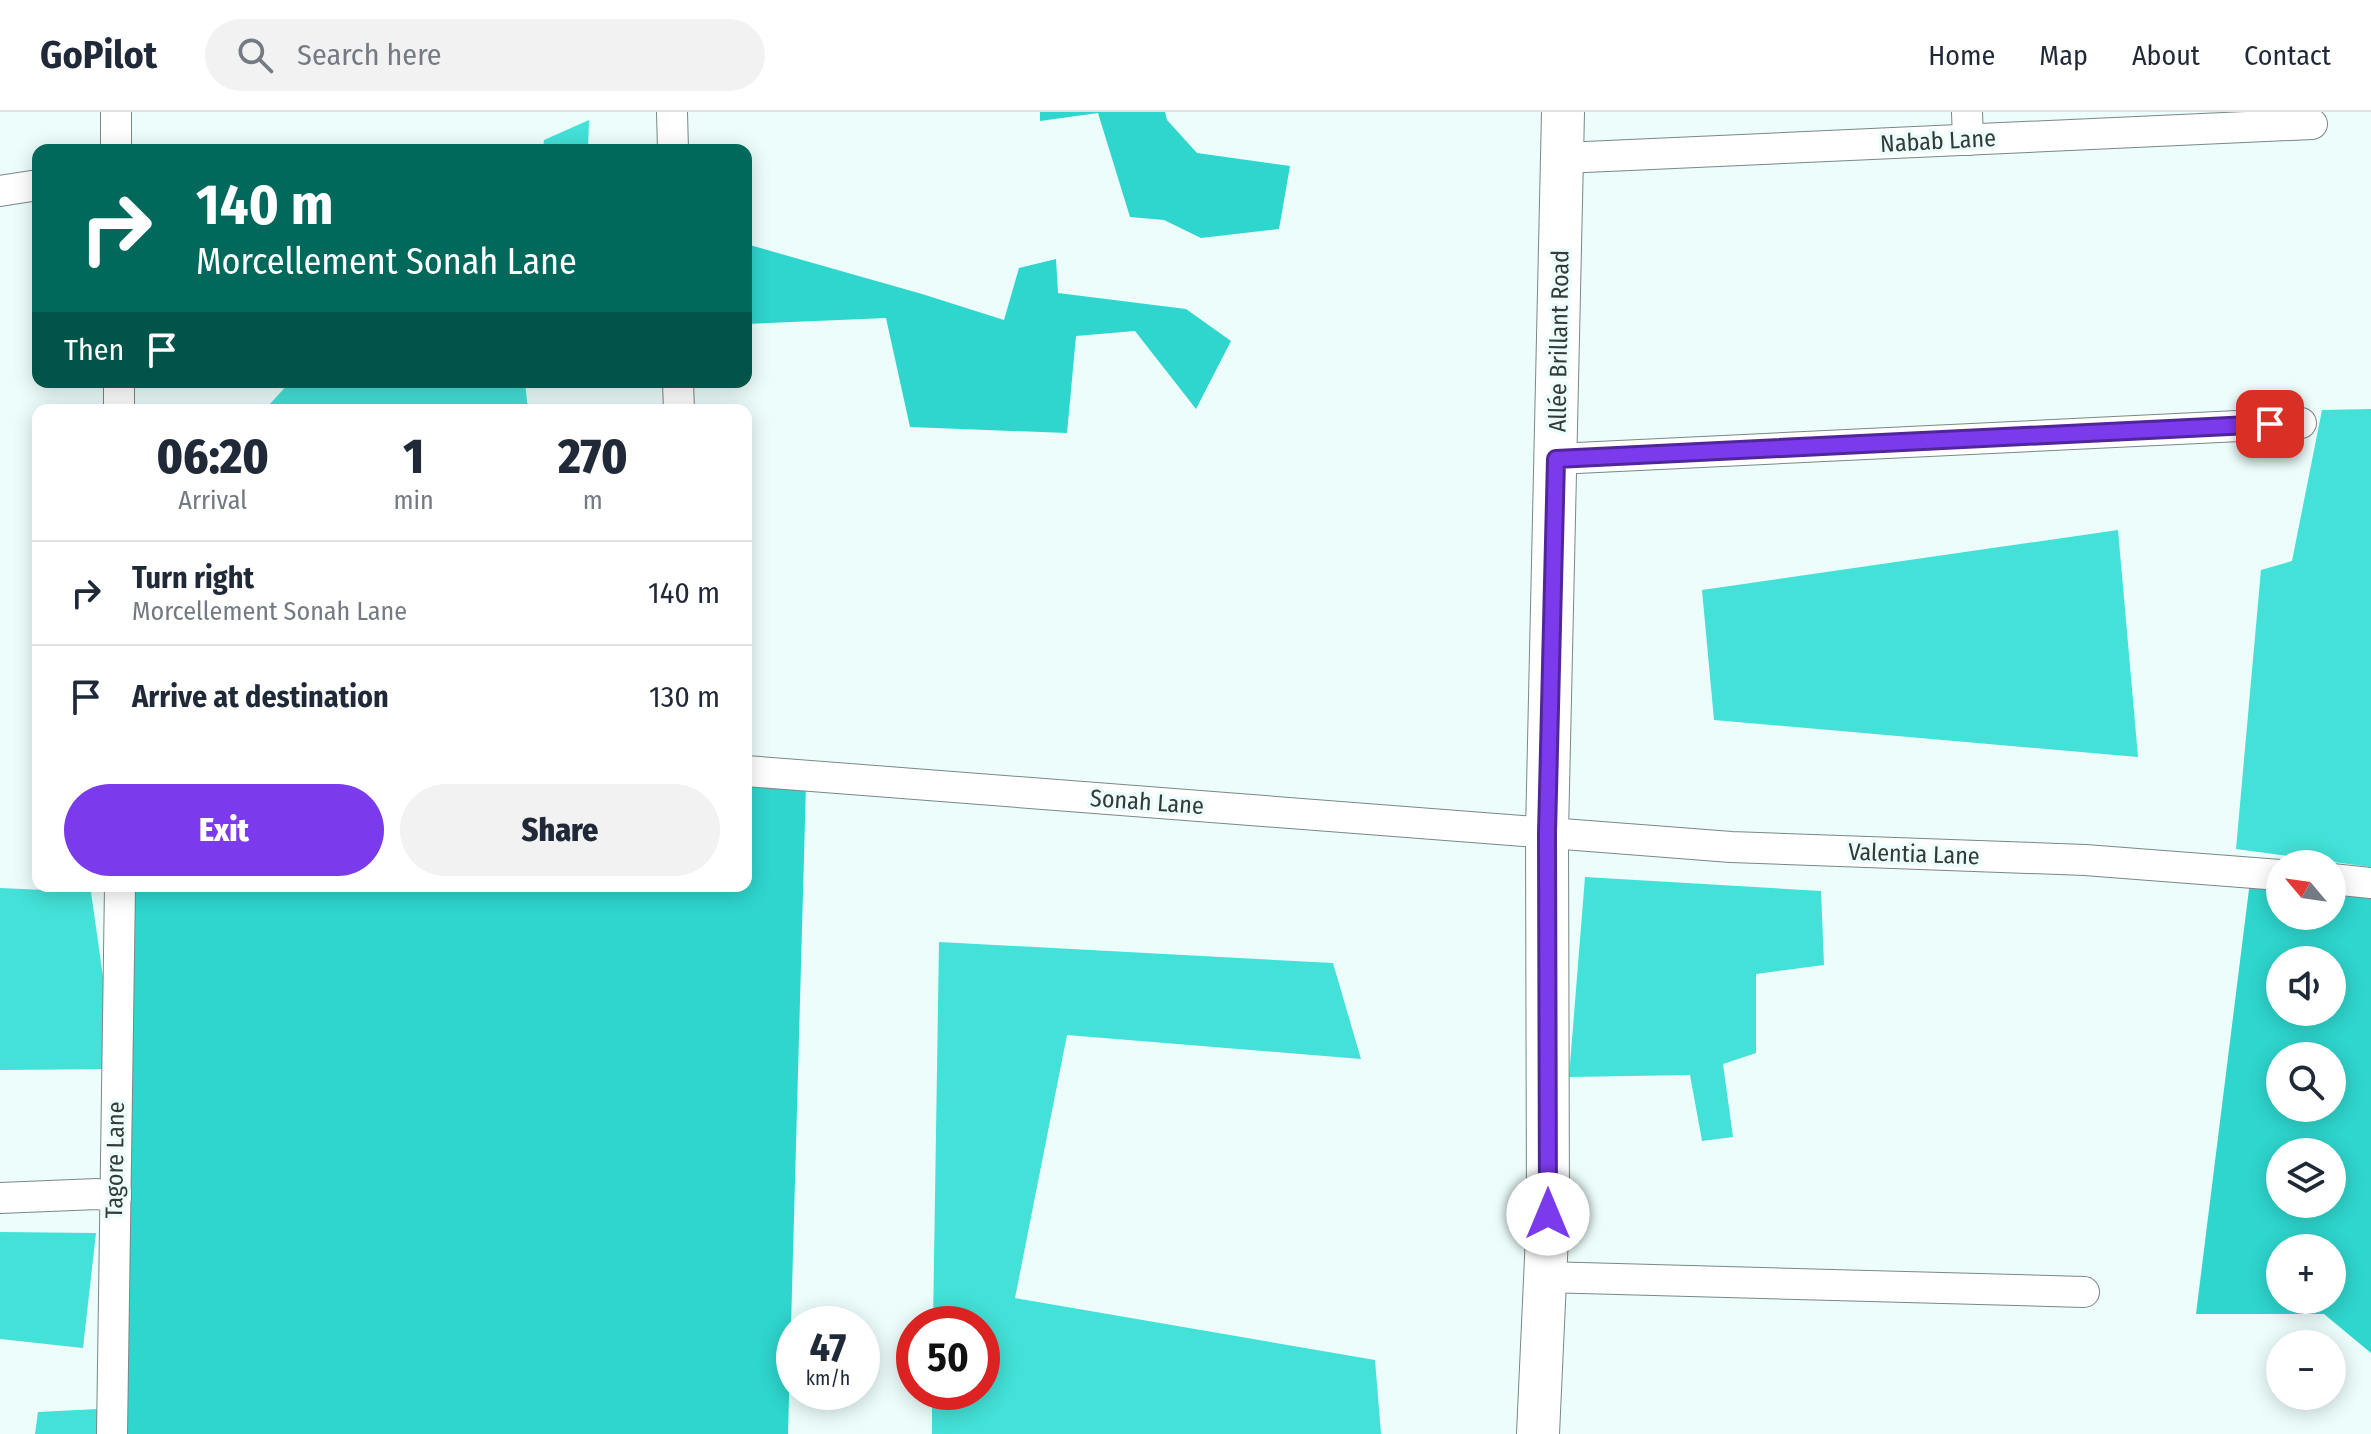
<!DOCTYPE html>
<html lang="en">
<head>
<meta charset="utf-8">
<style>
  body { margin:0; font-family:"Fira Sans Condensed",sans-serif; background:#f2f2f3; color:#1f2937; height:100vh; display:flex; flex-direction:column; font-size:30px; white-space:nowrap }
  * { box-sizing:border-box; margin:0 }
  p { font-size:26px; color:#747a83 }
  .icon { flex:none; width:44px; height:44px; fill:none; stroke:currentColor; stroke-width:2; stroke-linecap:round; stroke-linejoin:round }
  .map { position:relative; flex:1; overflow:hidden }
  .drawer { position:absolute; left:32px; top:292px; width:720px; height:488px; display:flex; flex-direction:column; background:#fff; border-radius:16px; box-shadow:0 4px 20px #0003 }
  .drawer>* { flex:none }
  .top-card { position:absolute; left:32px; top:32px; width:720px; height:244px; border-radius:16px; box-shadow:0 4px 20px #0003; background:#00695c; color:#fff; overflow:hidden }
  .needle { width:52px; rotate:299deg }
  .buttons { position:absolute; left:2266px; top:738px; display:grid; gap:16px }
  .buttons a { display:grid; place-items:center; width:80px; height:80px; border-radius:50%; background:#fff; box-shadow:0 4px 20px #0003; font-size:40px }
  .speed { position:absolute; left:776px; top:1194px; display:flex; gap:16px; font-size:40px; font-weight:700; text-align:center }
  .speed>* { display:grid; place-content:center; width:104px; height:104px; border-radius:50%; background:#fff; box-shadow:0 4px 20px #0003; line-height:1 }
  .speed small { font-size:20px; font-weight:400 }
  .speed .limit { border:12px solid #d22; background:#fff; color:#111 }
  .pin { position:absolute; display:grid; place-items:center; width:68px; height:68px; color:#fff; margin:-34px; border-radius:16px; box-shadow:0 4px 12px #0006 }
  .me { position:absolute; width:88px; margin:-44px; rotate:0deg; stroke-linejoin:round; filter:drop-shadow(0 0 6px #0008) }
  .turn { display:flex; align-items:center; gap:28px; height:168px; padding:0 32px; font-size:36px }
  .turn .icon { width:104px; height:104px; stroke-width:2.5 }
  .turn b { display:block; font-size:56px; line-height:68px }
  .then { display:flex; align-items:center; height:76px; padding:0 32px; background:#0003; gap:16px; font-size:30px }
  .eta { display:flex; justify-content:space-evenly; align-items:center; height:136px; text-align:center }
  .eta b { font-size:48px; font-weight:800; line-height:56px }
  .primary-button { display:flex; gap:16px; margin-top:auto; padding:16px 32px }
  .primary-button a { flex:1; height:92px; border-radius:48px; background:#7c3aed; color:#fff; font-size:32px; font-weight:800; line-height:92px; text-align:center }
  .primary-button a+a { background:#f2f2f3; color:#1f2937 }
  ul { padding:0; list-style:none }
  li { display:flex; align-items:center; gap:24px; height:104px; padding:0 32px; border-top:2px solid #e0e1e3 }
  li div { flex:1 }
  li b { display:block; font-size:30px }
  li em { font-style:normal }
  header { display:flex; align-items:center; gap:48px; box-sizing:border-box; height:112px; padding:0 40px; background:#fff; border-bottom:2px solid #e0e1e3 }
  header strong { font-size:38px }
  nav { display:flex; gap:44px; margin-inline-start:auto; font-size:28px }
  .search { width:560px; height:72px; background:#f2f2f3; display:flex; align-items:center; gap:20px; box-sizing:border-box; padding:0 28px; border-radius:44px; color:#747a83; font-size:30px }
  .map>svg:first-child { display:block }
  .green { fill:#43e1d8 }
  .forest { fill:#2ed6cd; fill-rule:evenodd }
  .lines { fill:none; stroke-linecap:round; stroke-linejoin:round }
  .minor-casing { stroke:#788886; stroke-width:32 }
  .secondary-casing { stroke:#788886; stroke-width:44 }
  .minor { stroke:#fff; stroke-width:30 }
  .secondary { stroke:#fff; stroke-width:42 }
  .route-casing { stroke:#51269a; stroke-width:20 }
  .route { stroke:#7c3aed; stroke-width:14 }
  .labels { text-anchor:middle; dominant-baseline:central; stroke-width:7; stroke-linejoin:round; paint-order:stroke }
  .street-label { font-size:24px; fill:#333a39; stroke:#ecfdfb }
</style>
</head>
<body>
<header>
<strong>GoPilot</strong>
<div class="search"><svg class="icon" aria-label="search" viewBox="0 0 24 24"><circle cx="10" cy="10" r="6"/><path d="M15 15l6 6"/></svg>Search here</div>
<nav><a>Home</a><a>Map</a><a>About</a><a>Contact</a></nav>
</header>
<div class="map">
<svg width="2371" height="1322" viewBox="0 0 2371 1322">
  <rect width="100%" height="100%" fill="#ecfdfb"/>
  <g class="green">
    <path d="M589 8 588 38H543L544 28Z"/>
    <path d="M290 270H525L528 298H269V293Z"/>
    <path d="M2371 297V755L2236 737 2261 458 2292 449 2322 298Z"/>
    <path d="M2118 418 2138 645 1714 608 1702 478Z"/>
    <path d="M1585 765 1821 779 1824 853 1756 862V941L1723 952 1733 1025 1702 1029 1690 963 1569 965Z"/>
    <path d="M0 776 91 780 116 957 0 958Z"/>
    <path d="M939 830 1333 851 1361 947 1067 923 1015 1186 1375 1248 1381 1322H932V1280H982V1212H933Z"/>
    <path d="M0 1120 96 1121 83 1236 0 1227Z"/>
    <path d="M97 1297V1322H35L38 1300Z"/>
  </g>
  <g class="forest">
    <path d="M1040 0H1165L1167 8 1197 41 1290 54 1279 117 1201 126 1164 108 1130 105 1098 1 1040 9Z"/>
    <path d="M746 132 922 182 1004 208 1019 156 1056 147 1058 181 1186 197 1231 229 1196 297 1135 219 1076 224 1067 321 910 315 886 206 746 212Z"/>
    <path d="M746 663 806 672 788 1322H113L120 774H746Z"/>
    <path d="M2251 761 2280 763V804H2332V767L2371 770V1241L2324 1202H2196ZM2280 848H2332V900H2280ZM2280 944H2332V996H2280ZM2280 1040H2332V1092H2280ZM2280 1136H2332V1188H2280Z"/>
  </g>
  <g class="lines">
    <defs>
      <g id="minor">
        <path d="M116 0V38"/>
        <path d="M672 0 673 38"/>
        <path d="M1967 0 1968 28"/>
        <path d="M1563 46 2312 12"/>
        <path d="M0 79 38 73"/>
        <path d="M119 270V298"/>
        <path d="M678 270 679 298"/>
        <path d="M1556 347 2301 311"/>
        <path d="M746 659 1731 735 2085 748 2280 763"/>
        <path d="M2332 767 2371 771"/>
        <path d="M0 1086 97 1082 116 1085"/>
        <path d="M1545 1165 2084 1180"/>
        <path d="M112 1322 120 774"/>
      </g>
      <path id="secondary" d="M1538 1322 1548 1102 1547 721 1563 0"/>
    </defs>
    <use href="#minor" class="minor-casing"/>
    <use href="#secondary" class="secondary-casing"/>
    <use href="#minor" class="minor"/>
    <use href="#secondary" class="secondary"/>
  </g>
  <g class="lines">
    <defs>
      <path id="route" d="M1548 1102 1547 721 1556 347 2270 312"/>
    </defs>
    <use href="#route" class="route-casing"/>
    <use href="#route" class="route"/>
  </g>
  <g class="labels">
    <g class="street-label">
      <text transform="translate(1938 29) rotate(-3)">Nabab Lane</text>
      <text transform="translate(1559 229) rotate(-89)">Allée Brillant Road</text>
      <text transform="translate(1147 690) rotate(4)">Sonah Lane</text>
      <text transform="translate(1914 742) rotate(2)">Valentia Lane</text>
      <text transform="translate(115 1048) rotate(-89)">Tagore Lane</text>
    </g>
  </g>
</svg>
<div class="buttons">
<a><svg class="needle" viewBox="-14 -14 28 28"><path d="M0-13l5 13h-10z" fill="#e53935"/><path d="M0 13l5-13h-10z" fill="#747a83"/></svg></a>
<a><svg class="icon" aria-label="sound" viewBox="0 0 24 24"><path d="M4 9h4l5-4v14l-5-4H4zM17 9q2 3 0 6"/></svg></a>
<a><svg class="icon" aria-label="search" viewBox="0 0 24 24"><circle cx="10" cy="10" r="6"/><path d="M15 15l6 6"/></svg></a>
<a><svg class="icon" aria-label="layers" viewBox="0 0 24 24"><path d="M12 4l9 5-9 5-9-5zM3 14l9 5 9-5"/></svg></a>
<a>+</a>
<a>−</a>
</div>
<div class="speed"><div>47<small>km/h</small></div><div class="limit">50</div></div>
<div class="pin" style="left:2270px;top:312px;background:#d93025"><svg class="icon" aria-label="arrive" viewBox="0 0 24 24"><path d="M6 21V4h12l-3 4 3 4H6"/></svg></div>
<svg class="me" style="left:1548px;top:1102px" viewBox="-20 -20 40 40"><circle r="19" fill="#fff"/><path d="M0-13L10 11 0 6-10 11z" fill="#7c3aed"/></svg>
<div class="top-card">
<div class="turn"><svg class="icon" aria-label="right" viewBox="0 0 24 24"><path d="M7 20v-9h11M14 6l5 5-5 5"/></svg><div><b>140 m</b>Morcellement Sonah Lane</div></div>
<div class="then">Then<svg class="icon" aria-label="arrive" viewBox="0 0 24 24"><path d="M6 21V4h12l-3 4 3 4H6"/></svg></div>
</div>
<section class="drawer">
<div class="eta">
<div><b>06:20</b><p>Arrival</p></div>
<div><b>1</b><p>min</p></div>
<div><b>270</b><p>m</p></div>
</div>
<ul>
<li><svg class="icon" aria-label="right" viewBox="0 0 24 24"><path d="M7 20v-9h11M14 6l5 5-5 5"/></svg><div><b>Turn right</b><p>Morcellement Sonah Lane</p></div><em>140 m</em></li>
<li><svg class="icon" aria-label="arrive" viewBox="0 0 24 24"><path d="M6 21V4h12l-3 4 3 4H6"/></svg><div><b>Arrive at destination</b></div><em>130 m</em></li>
</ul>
<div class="primary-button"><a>Exit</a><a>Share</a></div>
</section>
</div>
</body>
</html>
